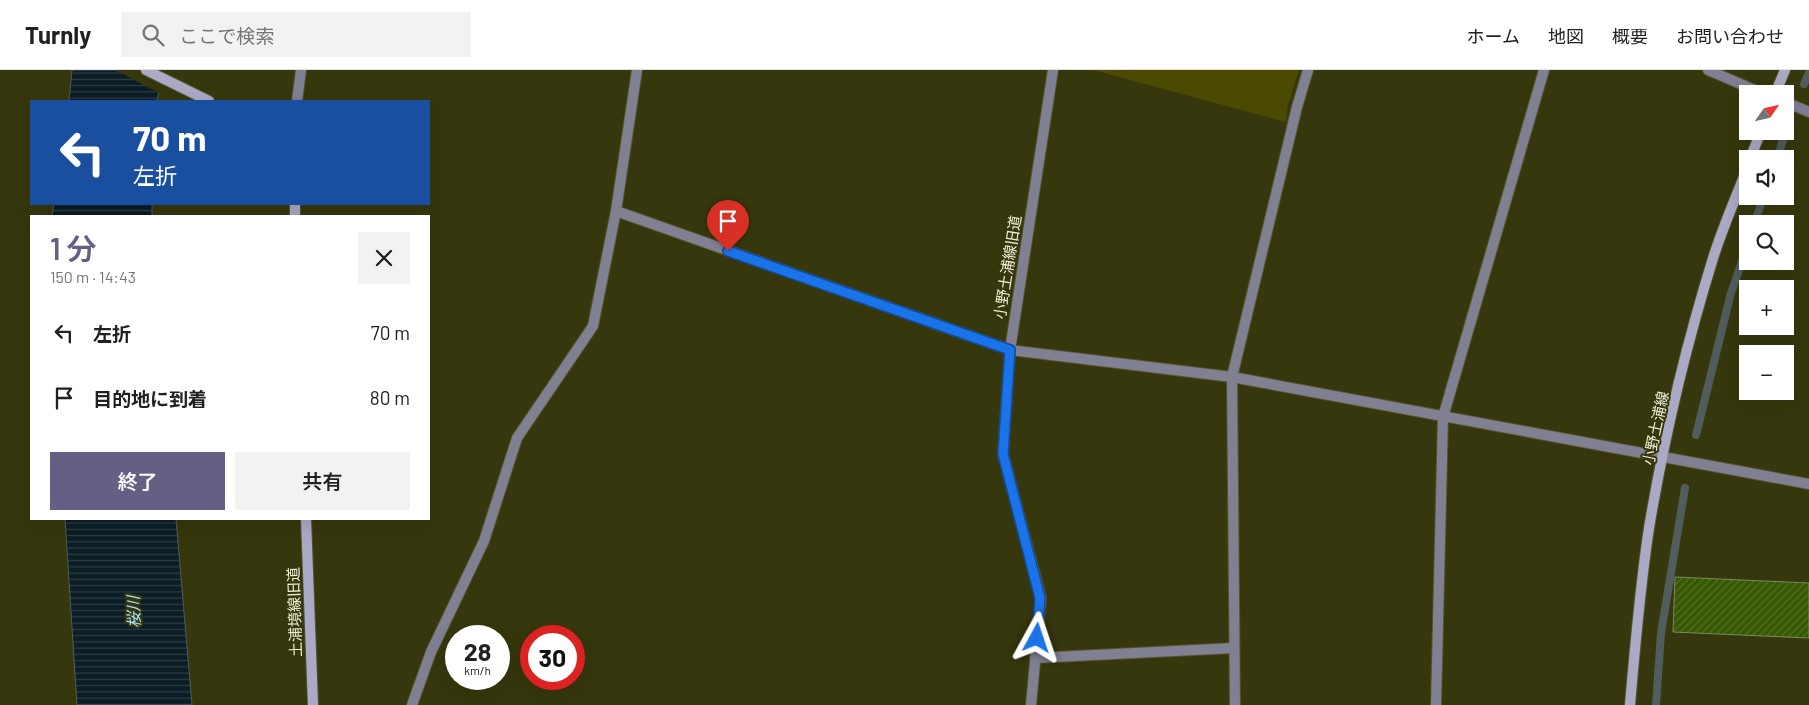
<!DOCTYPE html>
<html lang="ja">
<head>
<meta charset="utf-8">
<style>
  body { margin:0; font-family:Barlow,"Noto Sans JP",sans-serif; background:#f2f2f2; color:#202124; height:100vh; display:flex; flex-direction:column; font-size:19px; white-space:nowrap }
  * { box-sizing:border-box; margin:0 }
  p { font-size:16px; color:#757577 }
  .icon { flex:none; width:28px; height:28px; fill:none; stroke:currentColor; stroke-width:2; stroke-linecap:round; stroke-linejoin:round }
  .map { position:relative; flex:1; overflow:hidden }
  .details { position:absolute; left:30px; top:145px; width:400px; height:305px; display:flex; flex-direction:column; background:#fff; border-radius:0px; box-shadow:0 5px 20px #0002 }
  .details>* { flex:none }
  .guide { position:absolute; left:30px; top:30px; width:400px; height:105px; border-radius:0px; box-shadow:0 5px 20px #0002; background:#1a4fa0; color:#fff; overflow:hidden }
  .needle { width:32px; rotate:56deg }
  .fabs { position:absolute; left:1739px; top:15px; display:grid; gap:10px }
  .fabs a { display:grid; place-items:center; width:55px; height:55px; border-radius:0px; background:#fff; box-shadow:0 5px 20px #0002; font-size:25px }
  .speed { position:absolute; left:445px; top:555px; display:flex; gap:10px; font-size:25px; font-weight:700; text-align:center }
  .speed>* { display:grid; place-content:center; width:65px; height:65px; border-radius:50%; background:#fff; box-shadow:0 5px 20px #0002; line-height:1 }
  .speed small { font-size:12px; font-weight:400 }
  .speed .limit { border:8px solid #d22; background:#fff; color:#111 }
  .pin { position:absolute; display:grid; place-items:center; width:42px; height:42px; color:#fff; margin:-51px -21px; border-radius:50% 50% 50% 0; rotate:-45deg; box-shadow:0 0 5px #0007 }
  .pin .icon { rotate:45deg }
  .me { position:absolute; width:55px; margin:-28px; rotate:5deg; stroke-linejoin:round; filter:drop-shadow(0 0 4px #0008) }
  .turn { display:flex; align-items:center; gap:18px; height:105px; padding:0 20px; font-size:22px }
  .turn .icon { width:65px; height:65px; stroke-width:2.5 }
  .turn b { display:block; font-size:35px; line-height:42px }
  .round { display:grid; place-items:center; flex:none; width:52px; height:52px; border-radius:0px; background:#f2f2f2 }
  .summary { display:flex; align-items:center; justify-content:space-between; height:85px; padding:0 20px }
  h1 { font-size:30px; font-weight:600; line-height:38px; color:#646083 }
  .button { display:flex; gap:10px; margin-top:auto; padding:10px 20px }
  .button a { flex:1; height:58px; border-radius:0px; background:#646083; color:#fff; font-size:20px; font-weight:600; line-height:58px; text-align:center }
  .button a+a { background:#f2f2f2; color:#202124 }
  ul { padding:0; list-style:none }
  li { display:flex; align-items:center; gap:15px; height:65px; padding:0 20px }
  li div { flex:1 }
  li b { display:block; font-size:19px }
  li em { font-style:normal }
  header { display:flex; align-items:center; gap:30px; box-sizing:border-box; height:70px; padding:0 25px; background:#fff; border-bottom:1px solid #e0e0e0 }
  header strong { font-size:24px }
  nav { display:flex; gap:28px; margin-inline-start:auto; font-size:18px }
  .search { width:350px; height:45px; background:#f2f2f2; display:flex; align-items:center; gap:12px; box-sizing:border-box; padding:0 18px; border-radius:0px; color:#757577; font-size:19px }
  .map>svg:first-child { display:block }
  .park { fill:#4a4a00 }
  .water { fill:url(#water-rules); stroke:#505d5c }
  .pier { fill:#37370d }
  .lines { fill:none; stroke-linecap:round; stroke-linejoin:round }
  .stream { stroke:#505d5c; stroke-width:8 }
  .building { fill:url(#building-hatch); stroke:#788c65 }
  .street-casing { stroke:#55552e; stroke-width:12 }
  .secondary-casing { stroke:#55552e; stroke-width:12 }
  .street { stroke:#817f92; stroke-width:10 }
  .secondary { stroke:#aca9c6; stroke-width:10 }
  .route-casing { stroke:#114b97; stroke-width:12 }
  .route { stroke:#1a73e8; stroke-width:9 }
  .labels { text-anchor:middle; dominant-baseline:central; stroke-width:4; stroke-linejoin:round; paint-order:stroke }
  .street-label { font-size:15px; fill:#f1f2db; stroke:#37370d }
  .water-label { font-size:16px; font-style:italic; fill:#aae2fd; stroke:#37370d }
</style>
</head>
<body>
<header>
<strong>Turnly</strong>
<div class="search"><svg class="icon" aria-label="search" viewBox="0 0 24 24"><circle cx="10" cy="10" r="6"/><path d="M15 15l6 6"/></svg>ここで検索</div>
<nav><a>ホーム</a><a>地図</a><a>概要</a><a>お問い合わせ</a></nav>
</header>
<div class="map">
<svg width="1809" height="635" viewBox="0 0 1809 635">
  <defs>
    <pattern id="water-rules" width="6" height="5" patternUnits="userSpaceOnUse" patternTransform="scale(1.25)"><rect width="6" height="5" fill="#0b1d25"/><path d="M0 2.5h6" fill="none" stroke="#2f3e44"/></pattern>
    <pattern id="building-hatch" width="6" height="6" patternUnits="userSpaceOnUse" patternTransform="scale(1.25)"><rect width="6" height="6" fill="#375700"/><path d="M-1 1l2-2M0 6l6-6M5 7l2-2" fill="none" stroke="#547025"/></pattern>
  </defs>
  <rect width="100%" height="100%" fill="#37370d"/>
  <path class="park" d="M1093 0H1299L1288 35 1286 52Z"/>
  <g class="water">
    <path d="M72 0H164L157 31H69Z"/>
    <path d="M54 134H152V146H52Z"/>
    <path d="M65 449H176L192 635H77Z"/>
  </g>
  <path class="pier" d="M115 0H166L161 24Z"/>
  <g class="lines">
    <g class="stream">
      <path d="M1804 14 1809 3"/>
      <path d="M1777 89 1784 66"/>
      <path d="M1754 154 1764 126"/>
      <path d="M1696 365 1731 223 1748 174"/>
      <path d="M1656 635 1661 563 1685 418"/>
    </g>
  </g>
  <path class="building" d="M1675 507 1809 513V568L1673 562Z"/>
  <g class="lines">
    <defs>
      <g id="street">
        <path d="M1708 0 1764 24"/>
        <path d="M297 31 301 0"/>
        <path d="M1785 32 1809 42"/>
        <path d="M616 141 1010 280 1232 307 1809 414"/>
        <path d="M1035 588 1234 578"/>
        <path d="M412 635 431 582 484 471 517 368 593 256 616 141 637 0"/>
        <path d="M1031 635 1041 528 1003 384 1010 280 1053 0"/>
        <path d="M1235 635 1232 307 1297 37 1308 0"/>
        <path d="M1436 635 1443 347 1544 0"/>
      </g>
      <g id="secondary">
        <path d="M146 0 209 31"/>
        <path d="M1775 24 1785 0"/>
        <path d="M1750 89 1761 61"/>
        <path d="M295 134V146"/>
        <path d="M306 449 313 635"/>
        <path d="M1630 635C1635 576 1640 517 1649 458 1664 368 1687 272 1714 185 1724 155 1736 126 1748 97"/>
      </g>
    </defs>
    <use href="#street" class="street-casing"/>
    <use href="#secondary" class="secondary-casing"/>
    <use href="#street" class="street"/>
    <use href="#secondary" class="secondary"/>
  </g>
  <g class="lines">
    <defs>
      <path id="route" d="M728 181 1010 280 1003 384 1040 528 1037 568"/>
    </defs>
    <use href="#route" class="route-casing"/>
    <use href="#route" class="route"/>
  </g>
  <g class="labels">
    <g class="street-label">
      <text transform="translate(1007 197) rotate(-81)">小野土浦線旧道</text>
      <text transform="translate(1655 358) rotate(-78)">小野土浦線</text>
      <text transform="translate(294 542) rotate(-92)">土浦境線旧道</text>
    </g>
    <g class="water-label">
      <text transform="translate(133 542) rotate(-92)">桜川</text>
    </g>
  </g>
</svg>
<div class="fabs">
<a><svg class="needle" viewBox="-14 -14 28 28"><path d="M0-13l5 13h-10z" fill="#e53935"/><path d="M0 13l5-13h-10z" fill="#757577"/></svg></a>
<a><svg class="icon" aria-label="sound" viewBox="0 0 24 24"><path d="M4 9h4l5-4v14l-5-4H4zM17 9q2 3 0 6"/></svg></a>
<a><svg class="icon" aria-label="search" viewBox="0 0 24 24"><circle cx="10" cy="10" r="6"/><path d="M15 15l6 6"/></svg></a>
<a>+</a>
<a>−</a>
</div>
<div class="speed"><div>28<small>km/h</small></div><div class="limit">30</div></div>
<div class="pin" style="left:728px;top:181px;background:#d93025"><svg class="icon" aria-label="arrive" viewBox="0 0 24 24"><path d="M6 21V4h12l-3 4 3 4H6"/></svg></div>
<svg class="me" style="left:1037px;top:568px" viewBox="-20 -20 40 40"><path d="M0-17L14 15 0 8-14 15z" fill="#1a73e8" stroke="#fff" stroke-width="4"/></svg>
<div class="guide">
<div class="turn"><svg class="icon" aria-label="left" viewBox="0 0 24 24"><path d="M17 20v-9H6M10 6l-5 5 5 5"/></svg><div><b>70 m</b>左折</div></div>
</div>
<section class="details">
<div class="summary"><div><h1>1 分</h1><p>150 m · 14:43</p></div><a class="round"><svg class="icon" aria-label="close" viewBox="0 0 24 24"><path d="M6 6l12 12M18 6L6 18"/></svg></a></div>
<ul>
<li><svg class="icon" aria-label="left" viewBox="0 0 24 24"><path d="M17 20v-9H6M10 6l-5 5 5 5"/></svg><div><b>左折</b></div><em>70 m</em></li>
<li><svg class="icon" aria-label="arrive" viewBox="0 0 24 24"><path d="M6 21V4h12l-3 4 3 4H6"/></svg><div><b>目的地に到着</b></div><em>80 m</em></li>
</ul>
<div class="button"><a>終了</a><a>共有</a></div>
</section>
</div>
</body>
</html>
